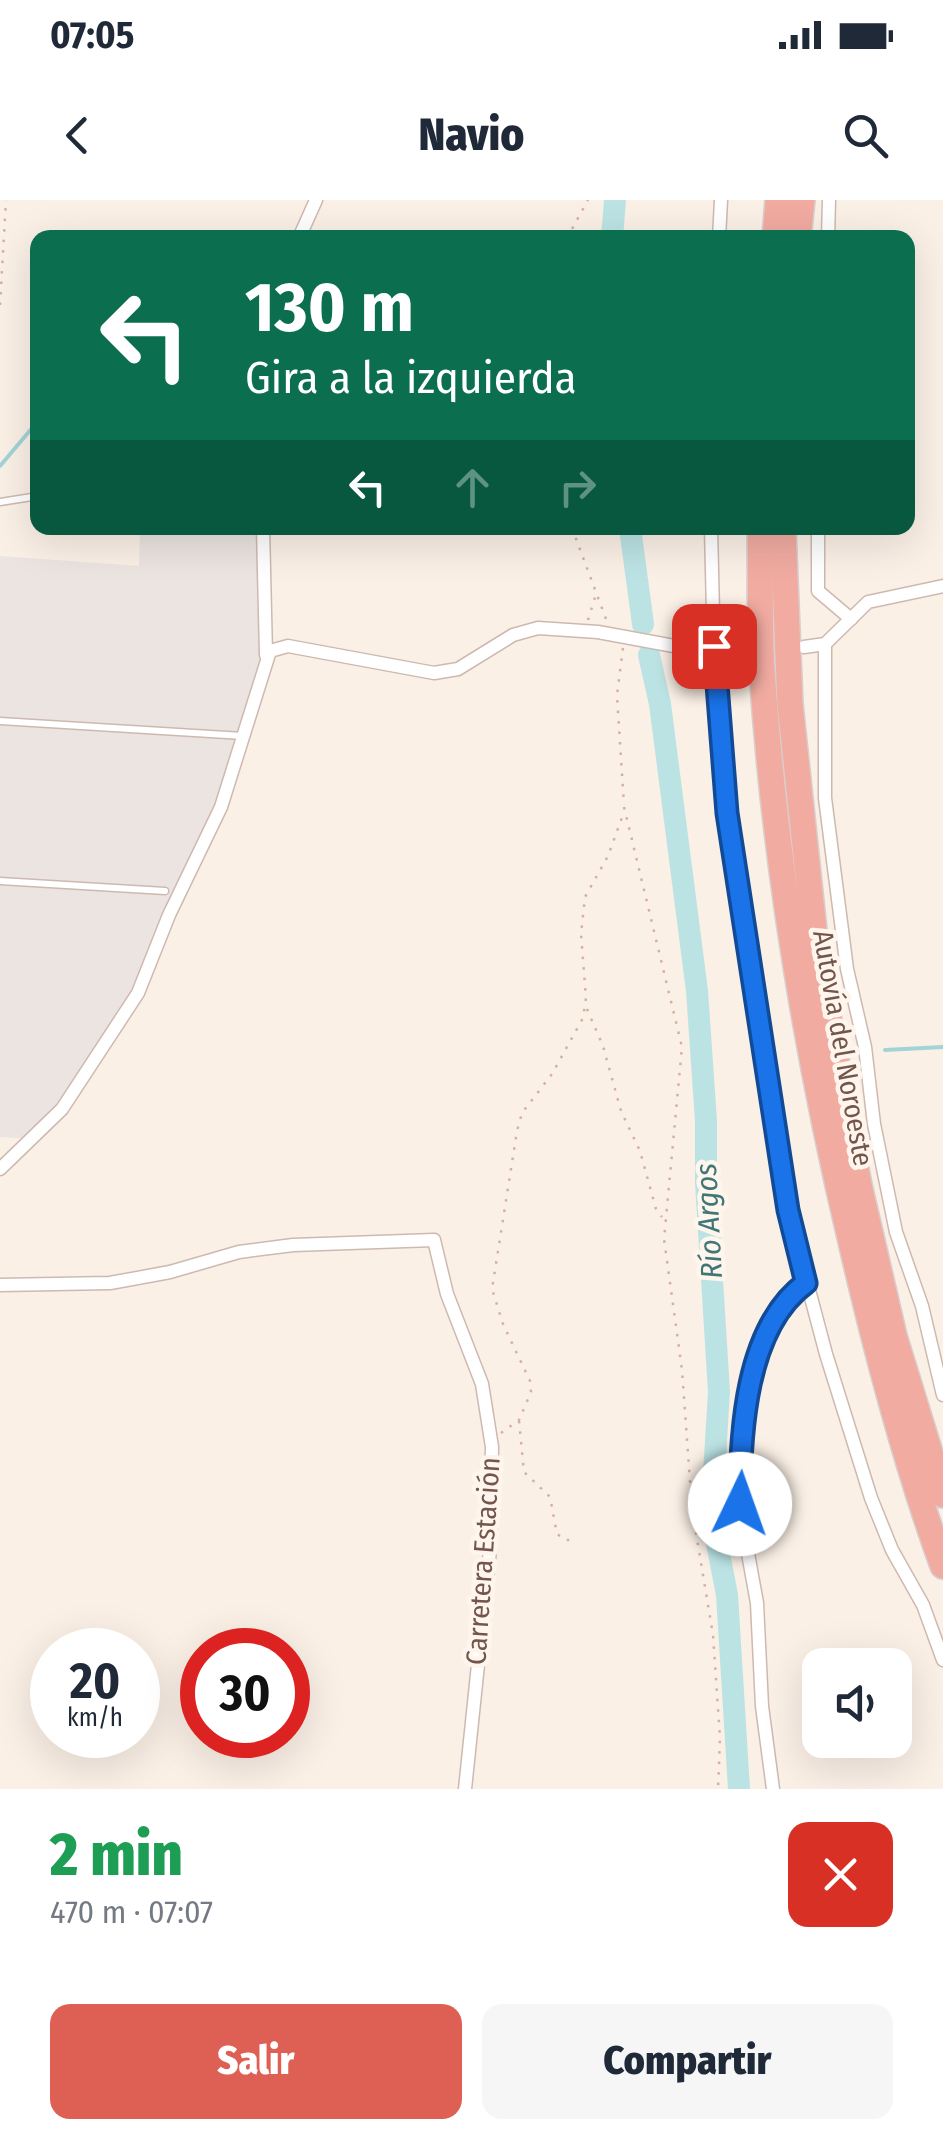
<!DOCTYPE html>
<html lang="es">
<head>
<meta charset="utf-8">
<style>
  body { margin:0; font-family:"Fira Sans Condensed",sans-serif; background:#f6f6f7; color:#1f2937; height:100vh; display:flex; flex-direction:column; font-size:38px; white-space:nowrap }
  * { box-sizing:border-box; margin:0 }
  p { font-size:32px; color:#747a83 }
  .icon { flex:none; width:55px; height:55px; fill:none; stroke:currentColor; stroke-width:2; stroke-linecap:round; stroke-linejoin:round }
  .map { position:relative; height:1589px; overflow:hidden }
  .side { display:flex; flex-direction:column; background:#fff; flex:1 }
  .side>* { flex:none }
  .top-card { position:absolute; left:30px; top:30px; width:885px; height:305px; border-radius:20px; box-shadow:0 10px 40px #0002; background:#0b6e4f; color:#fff; overflow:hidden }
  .tools { position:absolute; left:802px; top:1448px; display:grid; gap:20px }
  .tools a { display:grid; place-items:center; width:110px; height:110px; border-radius:20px; background:#fff; box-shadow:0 10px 40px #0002; font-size:50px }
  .speed { position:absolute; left:30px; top:1428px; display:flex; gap:20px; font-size:50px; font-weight:700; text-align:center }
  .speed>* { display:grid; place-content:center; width:130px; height:130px; border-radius:50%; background:#fff; box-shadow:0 10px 40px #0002; line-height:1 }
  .speed small { font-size:25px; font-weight:400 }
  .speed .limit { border:15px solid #d22; background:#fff; color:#111 }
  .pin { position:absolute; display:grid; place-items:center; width:85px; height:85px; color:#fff; margin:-42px; border-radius:20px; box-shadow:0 5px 15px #0006 }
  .me { position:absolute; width:110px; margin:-55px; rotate:3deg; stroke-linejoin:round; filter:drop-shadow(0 0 8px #0008) }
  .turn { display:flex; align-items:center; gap:35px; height:210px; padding:0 50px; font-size:45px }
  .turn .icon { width:130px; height:130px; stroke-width:2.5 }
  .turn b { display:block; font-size:70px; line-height:85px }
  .lanes { display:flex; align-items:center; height:95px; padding:0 50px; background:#0003; justify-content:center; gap:50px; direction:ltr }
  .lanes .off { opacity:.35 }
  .round { display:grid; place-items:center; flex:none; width:105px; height:105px; border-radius:20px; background:#f6f6f7 }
  .head { display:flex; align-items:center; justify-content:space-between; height:170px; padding:0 50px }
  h1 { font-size:60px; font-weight:800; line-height:75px; color:#1e9e55 }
  .button { display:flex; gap:20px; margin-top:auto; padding:20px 50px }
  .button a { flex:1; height:115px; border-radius:20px; background:#de5f53; color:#fff; font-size:40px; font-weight:800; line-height:115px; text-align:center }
  .button a+a { background:#f6f6f7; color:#1f2937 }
  .status { display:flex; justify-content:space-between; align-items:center; height:70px; padding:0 50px; background:#fff; direction:ltr }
  .status svg { height:28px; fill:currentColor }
  header { display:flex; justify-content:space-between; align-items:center; height:130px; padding:0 50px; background:#fff; font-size:45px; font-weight:800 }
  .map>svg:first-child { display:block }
  .industrial { fill:#ebe4e0 }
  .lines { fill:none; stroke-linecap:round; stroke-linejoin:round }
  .stream { stroke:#a3d4d5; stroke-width:4 }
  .river { stroke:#bce3e4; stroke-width:22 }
  .service-casing { stroke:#ceb9b0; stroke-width:9 }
  .minor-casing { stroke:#ceb9b0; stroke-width:15 }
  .motorway-casing { stroke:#d8cfcd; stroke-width:28 }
  .path { stroke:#d4afa3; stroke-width:2.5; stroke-dasharray:2.5 8; stroke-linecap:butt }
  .service { stroke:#fff; stroke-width:6 }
  .minor { stroke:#fff; stroke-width:12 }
  .motorway { stroke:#f1aba1; stroke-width:25 }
  .route-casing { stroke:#114b97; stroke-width:25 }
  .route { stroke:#1a73e8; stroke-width:18 }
  .labels { text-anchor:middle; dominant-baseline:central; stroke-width:9; stroke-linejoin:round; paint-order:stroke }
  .street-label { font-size:28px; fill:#73554c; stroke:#fef5ec }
  .water-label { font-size:30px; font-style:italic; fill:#417677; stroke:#fef5ec }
</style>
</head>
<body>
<div class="status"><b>07:05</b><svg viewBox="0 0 49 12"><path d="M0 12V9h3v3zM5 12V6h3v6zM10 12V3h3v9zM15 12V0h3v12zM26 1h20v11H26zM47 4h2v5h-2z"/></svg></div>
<header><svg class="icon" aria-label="back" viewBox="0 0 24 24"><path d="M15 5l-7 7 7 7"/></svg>Navio<svg class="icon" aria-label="search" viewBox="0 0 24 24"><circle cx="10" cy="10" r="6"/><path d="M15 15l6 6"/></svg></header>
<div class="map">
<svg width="943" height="1589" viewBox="0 0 943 1589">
  <rect width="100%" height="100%" fill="#fbf0e6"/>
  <path class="industrial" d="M140 328H263L266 455 241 552 144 781 92 862 32 939 0 937V356L139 366Z"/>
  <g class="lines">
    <g class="stream">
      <path d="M0 266 38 221"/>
      <path d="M885 850 943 847"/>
    </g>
    <g class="river">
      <path d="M612 38 615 0"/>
      <path d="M630 328 643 424"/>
      <path d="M649 455 660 504 697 791 706 921V983L719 1192 713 1290 716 1338 727 1395 739 1589"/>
    </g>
    <defs>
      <g id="service">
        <path d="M0 302 38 296"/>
        <path d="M0 521 243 536"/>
        <path d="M0 681 165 691"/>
      </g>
      <g id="minor">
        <path d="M299 38 316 0"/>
        <path d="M719 38 721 0"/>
        <path d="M828 38 829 0"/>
        <path d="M263 328 266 455"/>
        <path d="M711 328 714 456 727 613 788 1011 826 1154 871 1298 892 1350 923 1405 943 1460"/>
        <path d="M818 328V391L851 419"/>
        <path d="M825 444V598L847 769 865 847 874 924 896 1032 922 1106 943 1195"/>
        <path d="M804 447 825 444 868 402 943 386"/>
        <path d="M0 969 62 909 138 793 169 715 221 607 270 451 288 446 434 473 458 469 513 435 538 428 598 432 674 446H745"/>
        <path d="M0 1085 110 1083 170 1072 239 1052 293 1045 434 1040 447 1094 482 1184 492 1247 490 1350 465 1589"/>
        <path d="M773 1589 762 1506 757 1403 739 1304V1274L755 1158 763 1135 779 1109 806 1083"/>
      </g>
      <g id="motorway">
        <path d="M775 38 778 0"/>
        <path d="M798 38 802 0"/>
        <path d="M760 328C761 375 759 424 762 471 775 665 807 857 852 1046 877 1154 905 1262 943 1366"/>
        <path d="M783 328 790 504 816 749 859 985 894 1136 943 1295"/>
      </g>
    </defs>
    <use href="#service" class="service-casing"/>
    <use href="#minor" class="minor-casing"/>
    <use href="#motorway" class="motorway-casing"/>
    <g class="path">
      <path d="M567 38 588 0"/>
      <path d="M0 105 6 0"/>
      <path d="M572 328 606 419"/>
      <path d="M588 420 596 394"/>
      <path d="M623 448 617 495 624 605"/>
      <path d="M624 607 682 847 664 1039 682 1170 692 1309 713 1435 720 1538 718 1589"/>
      <path d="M587 809 603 846 621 911 640 951 656 1009 662 1017"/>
      <path d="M519 1221 524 1272 550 1297 557 1334 566 1340H576"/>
      <path d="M501 1233 519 1220 531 1192 530 1181 503 1124 492 1089 517 931 522 913 552 874 583 818 586 798 581 734 585 697 608 656 624 612"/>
    </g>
    <use href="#service" class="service"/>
    <use href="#minor" class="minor"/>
    <use href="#motorway" class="motorway"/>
  </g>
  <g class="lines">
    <defs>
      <path id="route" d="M714 446 727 613 788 1010 806 1083C745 1127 740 1234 740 1304"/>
    </defs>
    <use href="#route" class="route-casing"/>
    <use href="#route" class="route"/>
  </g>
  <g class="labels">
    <g class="street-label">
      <text transform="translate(843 848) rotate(80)">Autovía del Noroeste</text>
      <text transform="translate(483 1361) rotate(-86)">Carretera Estación</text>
    </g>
    <g class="water-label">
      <text transform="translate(709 1021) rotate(-93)">Río Argos</text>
    </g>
  </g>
</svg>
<div class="tools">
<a><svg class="icon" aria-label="sound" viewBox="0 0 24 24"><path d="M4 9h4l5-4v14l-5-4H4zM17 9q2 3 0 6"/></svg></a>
</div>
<div class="speed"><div>20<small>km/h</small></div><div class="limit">30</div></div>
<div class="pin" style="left:714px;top:446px;background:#d93025"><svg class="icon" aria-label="arrive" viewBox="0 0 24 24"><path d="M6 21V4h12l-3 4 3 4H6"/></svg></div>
<svg class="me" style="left:740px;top:1304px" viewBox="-20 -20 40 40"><circle r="19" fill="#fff"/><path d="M0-13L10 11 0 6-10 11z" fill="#1a73e8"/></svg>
<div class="top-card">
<div class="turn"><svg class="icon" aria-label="left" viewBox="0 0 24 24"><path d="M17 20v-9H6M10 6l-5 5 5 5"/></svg><div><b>130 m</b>Gira a la izquierda</div></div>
<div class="lanes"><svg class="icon" aria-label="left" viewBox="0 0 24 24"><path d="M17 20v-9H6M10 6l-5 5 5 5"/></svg><svg class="icon off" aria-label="ahead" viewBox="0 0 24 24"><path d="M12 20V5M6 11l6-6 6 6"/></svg><svg class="icon off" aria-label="right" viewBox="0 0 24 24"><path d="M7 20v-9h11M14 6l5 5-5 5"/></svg></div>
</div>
</div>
<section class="side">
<div class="head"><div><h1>2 min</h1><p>470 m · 07:07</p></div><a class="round" style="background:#d93025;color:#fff"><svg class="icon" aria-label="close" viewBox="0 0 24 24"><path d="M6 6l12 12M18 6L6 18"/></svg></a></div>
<div class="button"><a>Salir</a><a>Compartir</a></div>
</section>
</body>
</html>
